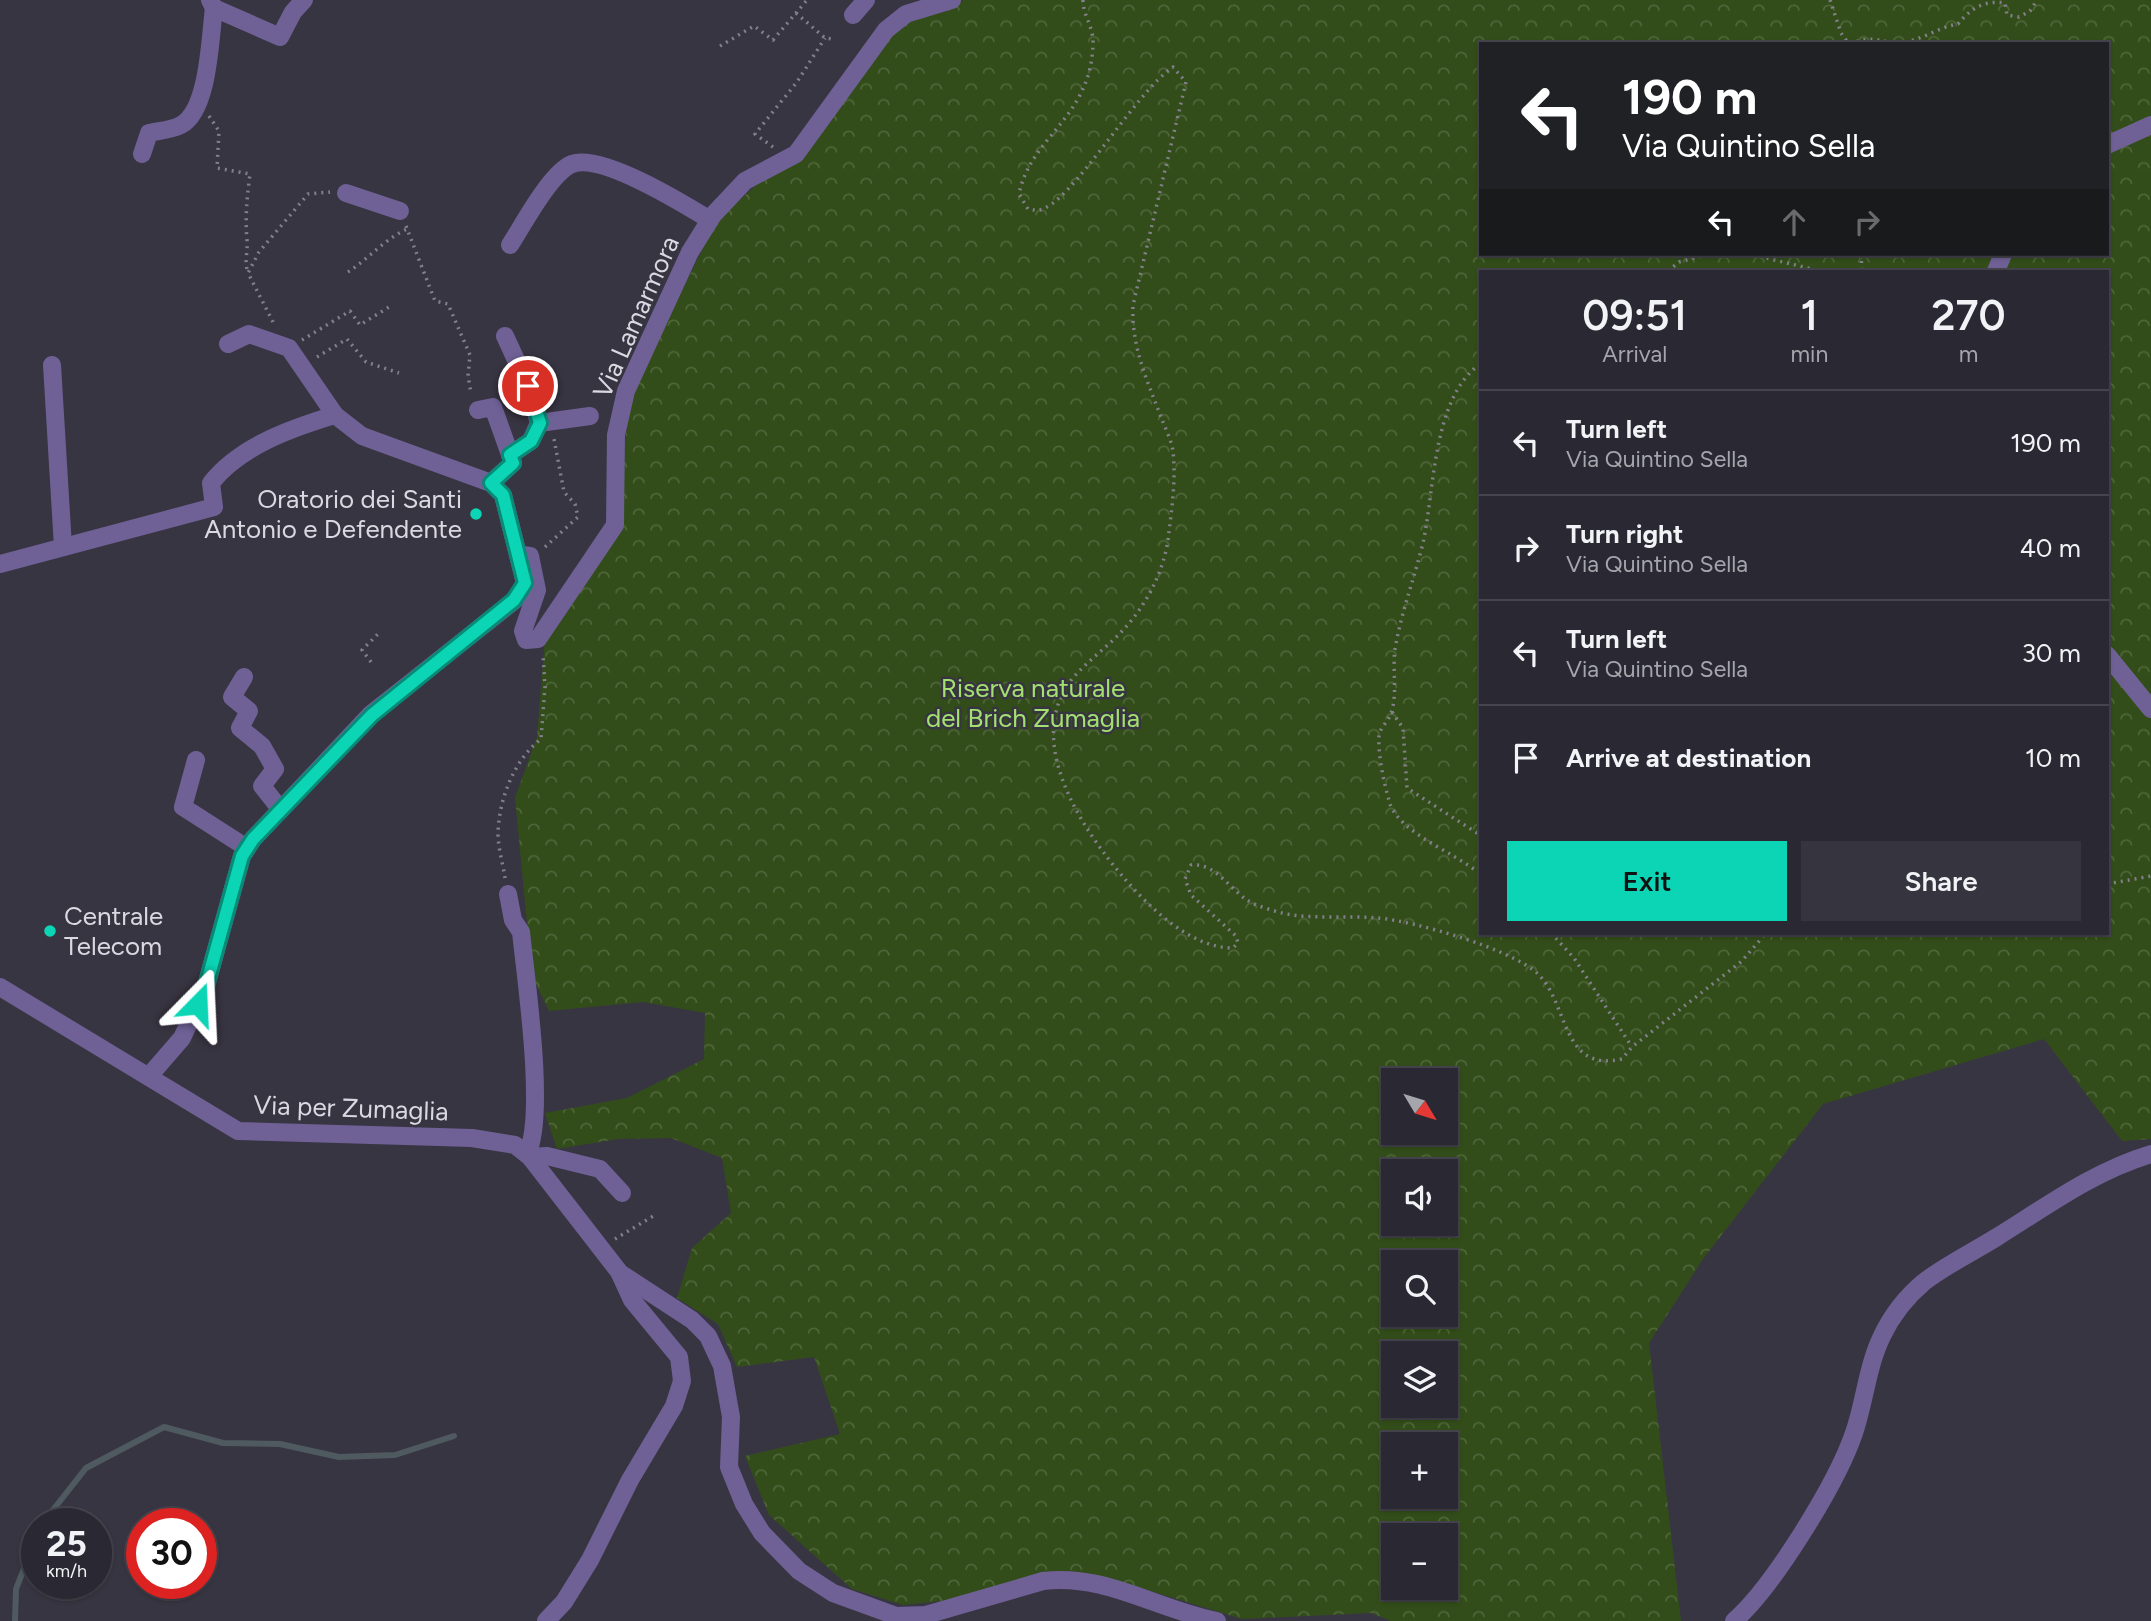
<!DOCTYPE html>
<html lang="en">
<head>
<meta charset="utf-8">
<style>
  body { margin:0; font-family:Figtree,sans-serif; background:#36343e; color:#f1f3f6; height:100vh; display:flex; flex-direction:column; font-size:26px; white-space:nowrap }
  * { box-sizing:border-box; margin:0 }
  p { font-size:23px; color:#a5a6ac }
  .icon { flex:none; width:38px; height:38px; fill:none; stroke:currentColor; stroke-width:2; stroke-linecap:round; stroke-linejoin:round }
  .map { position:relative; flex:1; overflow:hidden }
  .side { position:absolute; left:1479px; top:270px; width:630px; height:665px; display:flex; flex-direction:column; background:#2a2832; border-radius:0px; box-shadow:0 2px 5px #0004,0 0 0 2px #46444d }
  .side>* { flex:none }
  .hud { position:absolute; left:1479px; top:42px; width:630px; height:214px; border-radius:0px; box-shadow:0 2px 5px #0004,0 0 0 2px #46444d; background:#202124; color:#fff; overflow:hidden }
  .needle { width:46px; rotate:128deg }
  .fabs { position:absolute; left:1381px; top:1068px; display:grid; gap:14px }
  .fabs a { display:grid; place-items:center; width:77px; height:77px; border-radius:0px; background:#2a2832; box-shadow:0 2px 5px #0004,0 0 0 2px #46444d; font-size:35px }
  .speed { position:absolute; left:21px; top:1508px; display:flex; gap:14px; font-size:35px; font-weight:700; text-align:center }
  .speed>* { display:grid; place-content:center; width:91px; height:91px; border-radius:50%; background:#2a2832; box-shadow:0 2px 5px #0004,0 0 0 2px #46444d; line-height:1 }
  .speed small { font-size:18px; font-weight:400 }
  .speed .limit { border:10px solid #d22; background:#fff; color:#111 }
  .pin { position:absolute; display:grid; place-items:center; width:60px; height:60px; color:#fff; margin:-30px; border:4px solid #fff; border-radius:50%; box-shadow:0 2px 7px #0007 }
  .me { position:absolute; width:77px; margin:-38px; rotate:21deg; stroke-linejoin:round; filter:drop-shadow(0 0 5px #0008) }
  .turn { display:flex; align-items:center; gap:24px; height:147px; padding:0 28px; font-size:32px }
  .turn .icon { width:91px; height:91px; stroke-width:2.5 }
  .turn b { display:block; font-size:49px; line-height:60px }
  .lanes { display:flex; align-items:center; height:66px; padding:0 28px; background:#0003; justify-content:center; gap:35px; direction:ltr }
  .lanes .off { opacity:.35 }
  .eta { display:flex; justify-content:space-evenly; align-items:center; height:119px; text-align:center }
  .eta b { font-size:42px; font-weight:600; line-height:49px }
  .cta { display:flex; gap:14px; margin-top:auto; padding:14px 28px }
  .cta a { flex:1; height:80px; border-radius:0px; background:#0bd5b5; color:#111; font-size:28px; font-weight:600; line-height:80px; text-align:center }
  .cta a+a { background:#36343e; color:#f1f3f6 }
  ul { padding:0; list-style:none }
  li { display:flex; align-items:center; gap:21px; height:105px; padding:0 28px; border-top:2px solid #46444d }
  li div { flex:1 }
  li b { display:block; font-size:26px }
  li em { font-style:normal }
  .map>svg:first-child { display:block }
  .forest { fill:url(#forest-crowns); fill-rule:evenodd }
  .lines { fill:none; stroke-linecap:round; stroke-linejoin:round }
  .stream { stroke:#4e5a60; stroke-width:6 }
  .path { stroke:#83808b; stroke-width:3.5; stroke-dasharray:2 5; stroke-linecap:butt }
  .minor { stroke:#6f6196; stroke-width:18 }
  .route-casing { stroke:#078a76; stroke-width:18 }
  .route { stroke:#0bd5b5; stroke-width:12 }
  .poi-dot { fill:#0bd5b5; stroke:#383542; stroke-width:2.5 }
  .labels { text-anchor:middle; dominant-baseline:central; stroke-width:5; stroke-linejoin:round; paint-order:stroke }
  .street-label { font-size:26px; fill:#dad8e1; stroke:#383542 }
  .poi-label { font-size:26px; fill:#dad8e1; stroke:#383542; text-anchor:end }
  .park-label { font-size:26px; fill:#a3e06f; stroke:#383542 }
</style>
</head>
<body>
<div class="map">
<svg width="2151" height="1621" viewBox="0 0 2151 1621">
  <defs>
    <pattern id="forest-crowns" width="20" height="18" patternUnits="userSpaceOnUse" patternTransform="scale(1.75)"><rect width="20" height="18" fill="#324d19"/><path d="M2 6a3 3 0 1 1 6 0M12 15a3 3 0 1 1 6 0" fill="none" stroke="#4f663a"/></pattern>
  </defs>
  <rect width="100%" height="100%" fill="#383542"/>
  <path class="forest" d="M963 0H2151V1139L2122 1141 2044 1039 1823 1104 1703 1259 1649 1343 1681 1621H1391L1371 1613 1242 1619 1144 1589 1066 1571 951 1600 903 1605 852 1589 769 1515 745 1456 840 1434 814 1357 737 1367 718 1324 677 1298 692 1248 731 1213 722 1158 671 1138 618 1139 557 1149 545 1113 627 1098 704 1059 705 1013 643 1002 549 1011 532 976 515 798 537 737 545 638 619 533 623 456 632 392 716 222 766 176 892 34 910 19 945 12ZM1480 44H2107V254H1480ZM1480 271H2107V933H1480ZM1393 1080H1446V1132H1393ZM1393 1171H1446V1223H1393ZM1393 1262H1446V1314H1393ZM1393 1353H1446V1405H1393ZM1393 1444H1446V1496H1393ZM1393 1535H1446V1587H1393Z"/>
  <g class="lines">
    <g class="stream">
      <path d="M42 1524 86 1468 164 1427 223 1443 280 1444 339 1457 395 1455 454 1436"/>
      <path d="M15 1621 16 1589 37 1535"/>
    </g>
    <g class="path">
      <path d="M1083 0C1083 15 1093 26 1093 42 1092 118 1031 135 1019 194L1028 209C1032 209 1035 211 1039 210 1070 206 1135 92 1173 67L1186 82 1133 305C1131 346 1147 380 1161 417 1165 428 1172 441 1173 452 1176 478 1172 507 1169 532 1165 574 1142 614 1111 642 1098 654 1084 665 1072 679 1023 741 1082 829 1124 878 1150 908 1191 948 1233 948L1238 943 1236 936 1191 895 1185 879 1191 865C1215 863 1228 887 1247 900 1256 906 1271 910 1282 913 1313 920 1346 915 1378 918 1414 921 1512 949 1538 974 1569 1004 1561 1073 1622 1059L1632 1047 1742 961 1766 933"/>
      <path d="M1830 0 1841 33 1849 44"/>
      <path d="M796 13 825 38 832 39"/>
      <path d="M1850 44C1876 33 1881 45 1905 42 1924 39 1939 27 1958 24 1971 8 1984 0 2005 3L2007 15 2019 17 2030 11 2037 0"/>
      <path d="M720 46 754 26 773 40 807 0"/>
      <path d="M209 116 219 131 217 168 250 174C247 197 245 217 247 240 248 252 244 261 248 273"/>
      <path d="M773 147 755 134 797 82 825 38"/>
      <path d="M406 226 435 301 448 304 470 355 468 376 471 393"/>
      <path d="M1732 254 1754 255 1820 271"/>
      <path d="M1861 254 1862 271"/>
      <path d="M1668 271 1679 262 1710 254"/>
      <path d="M1968 271 1979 269"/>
      <path d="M348 272C368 259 385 239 407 229"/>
      <path d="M273 322 248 273 259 252 308 194 330 192"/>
      <path d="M302 340 350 311 360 325 389 307"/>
      <path d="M317 357 347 339 366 362 399 373"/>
      <path d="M1480 364C1431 399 1435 495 1422 547 1413 582 1401 614 1395 649 1392 669 1398 694 1391 713 1389 721 1380 727 1379 736 1378 757 1384 783 1390 804 1401 834 1456 853 1480 874"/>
      <path d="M545 547 578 517 575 504 564 492 554 439"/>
      <path d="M371 662 362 650 379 633"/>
      <path d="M1392 712 1403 728 1407 788 1480 835"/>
      <path d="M505 878C503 864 498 848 498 833 499 799 514 760 541 739L545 687 543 654"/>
      <path d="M2107 884 2151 876"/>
      <path d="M1551 933 1574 958 1632 1047"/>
      <path d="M1661 933 1670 935 1685 933"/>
      <path d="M615 1239 655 1215"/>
    </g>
    <g class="minor">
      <path d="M210 0 214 8 280 37 293 12 304 0"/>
      <path d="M853 15 866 0"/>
      <path d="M2107 145 2151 125"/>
      <path d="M142 154 149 133C158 131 172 130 181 125 209 110 210 37 214 8"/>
      <path d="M346 193 400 211"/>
      <path d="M510 245C523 225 551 172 572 164 601 153 684 204 710 220"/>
      <path d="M1996 271 2003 254"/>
      <path d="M505 336 528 386 539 423 531 441 510 455"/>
      <path d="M52 365 63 547"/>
      <path d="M478 410 493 407 513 463 491 483"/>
      <path d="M539 423 590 416"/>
      <path d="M523 555 530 556 537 590 523 631 526 640 538 639 615 525 616 435 626 391 690 252 713 215 745 181 796 154 886 30 906 14 952 0"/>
      <path d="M0 564 214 507 211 483C240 446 292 428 335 415"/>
      <path d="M2107 655 2151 709"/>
      <path d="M244 677 232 697 249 711 240 728 262 746 275 769 262 786 281 810"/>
      <path d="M196 760 183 807 247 848"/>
      <path d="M508 894 513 920 521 932C526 980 546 1116 527 1154"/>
      <path d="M0 987 238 1131 472 1138 515 1145 530 1157 620 1273 692 1320 708 1336 722 1366 731 1417 729 1467 744 1504 762 1533 799 1571 833 1593 896 1616 926 1615 1043 1581C1105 1573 1158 1610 1217 1621"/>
      <path d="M150 1075 182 1038 206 986 242 856 253 839 371 714 515 600 525 583 503 495 491 483 362 436 335 415 289 348 249 334 228 344"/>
      <path d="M530 1157 547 1156 600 1169 622 1193"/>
      <path d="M546 1621 564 1602 590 1560 630 1480 674 1406 682 1381 679 1357 632 1300 620 1274"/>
      <path d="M1734 1621C1773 1587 1837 1483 1854 1433 1865 1401 1867 1367 1882 1336 1892 1315 1906 1297 1924 1282 1946 1265 1973 1252 1997 1237 2047 1206 2094 1171 2151 1154"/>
    </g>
  </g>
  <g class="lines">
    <defs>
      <path id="route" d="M198 1004 206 986 242 856 253 839 372 715 514 600 525 583 503 495 491 483 513 463 510 455 531 441 540 423 528 386"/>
    </defs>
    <use href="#route" class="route-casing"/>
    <use href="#route" class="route"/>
  </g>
  <g class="poi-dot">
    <circle cx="476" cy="514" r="7"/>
    <circle cx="50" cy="931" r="7"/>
  </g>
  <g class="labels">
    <g class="street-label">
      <text transform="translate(636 317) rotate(-66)">Via Lamarmora</text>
      <text transform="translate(351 1108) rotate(2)">Via per Zumaglia</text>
    </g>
    <g class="poi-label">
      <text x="462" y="499">Oratorio dei Santi<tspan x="462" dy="30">Antonio e Defendente</tspan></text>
      <text x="64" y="916" text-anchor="start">Centrale<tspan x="64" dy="30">Telecom</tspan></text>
    </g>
    <g class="park-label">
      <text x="1033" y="688">Riserva naturale<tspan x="1033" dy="30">del Brich Zumaglia</tspan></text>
    </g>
  </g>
</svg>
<div class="fabs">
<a><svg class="needle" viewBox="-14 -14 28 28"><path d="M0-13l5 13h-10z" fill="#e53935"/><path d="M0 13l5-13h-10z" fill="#a5a6ac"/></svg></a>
<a><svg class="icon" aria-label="sound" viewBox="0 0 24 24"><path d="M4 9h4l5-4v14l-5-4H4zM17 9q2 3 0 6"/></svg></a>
<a><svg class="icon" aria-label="search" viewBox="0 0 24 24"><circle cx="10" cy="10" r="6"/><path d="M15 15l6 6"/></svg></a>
<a><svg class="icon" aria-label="layers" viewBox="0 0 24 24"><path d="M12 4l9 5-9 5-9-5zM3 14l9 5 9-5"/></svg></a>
<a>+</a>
<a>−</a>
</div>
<div class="speed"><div>25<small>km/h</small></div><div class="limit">30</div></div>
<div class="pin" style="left:528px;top:386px;background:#d93025"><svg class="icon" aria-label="arrive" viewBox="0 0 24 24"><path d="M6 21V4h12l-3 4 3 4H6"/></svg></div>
<svg class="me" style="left:198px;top:1004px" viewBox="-20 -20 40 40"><path d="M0-17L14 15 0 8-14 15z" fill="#0bd5b5" stroke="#fff" stroke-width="4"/></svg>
<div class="hud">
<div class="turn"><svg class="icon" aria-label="left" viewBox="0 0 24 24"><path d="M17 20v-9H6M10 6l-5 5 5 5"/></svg><div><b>190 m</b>Via Quintino Sella</div></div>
<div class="lanes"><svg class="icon" aria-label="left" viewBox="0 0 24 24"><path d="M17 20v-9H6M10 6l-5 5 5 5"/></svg><svg class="icon off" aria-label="ahead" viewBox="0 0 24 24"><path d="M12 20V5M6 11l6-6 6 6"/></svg><svg class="icon off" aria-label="right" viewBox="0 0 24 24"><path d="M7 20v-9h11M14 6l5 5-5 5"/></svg></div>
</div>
<section class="side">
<div class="eta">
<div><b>09:51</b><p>Arrival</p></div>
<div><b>1</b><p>min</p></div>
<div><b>270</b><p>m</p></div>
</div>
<ul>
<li><svg class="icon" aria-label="left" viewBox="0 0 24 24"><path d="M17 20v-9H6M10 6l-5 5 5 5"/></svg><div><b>Turn left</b><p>Via Quintino Sella</p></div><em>190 m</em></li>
<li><svg class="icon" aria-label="right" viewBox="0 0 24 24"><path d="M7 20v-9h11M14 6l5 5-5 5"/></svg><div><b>Turn right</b><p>Via Quintino Sella</p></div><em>40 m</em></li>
<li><svg class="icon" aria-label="left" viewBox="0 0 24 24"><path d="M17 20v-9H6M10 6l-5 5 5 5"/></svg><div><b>Turn left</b><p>Via Quintino Sella</p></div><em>30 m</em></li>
<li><svg class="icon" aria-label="arrive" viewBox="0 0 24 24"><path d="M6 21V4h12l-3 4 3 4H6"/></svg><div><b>Arrive at destination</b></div><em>10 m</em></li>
</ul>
<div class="cta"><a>Exit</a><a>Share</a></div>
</section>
</div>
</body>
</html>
